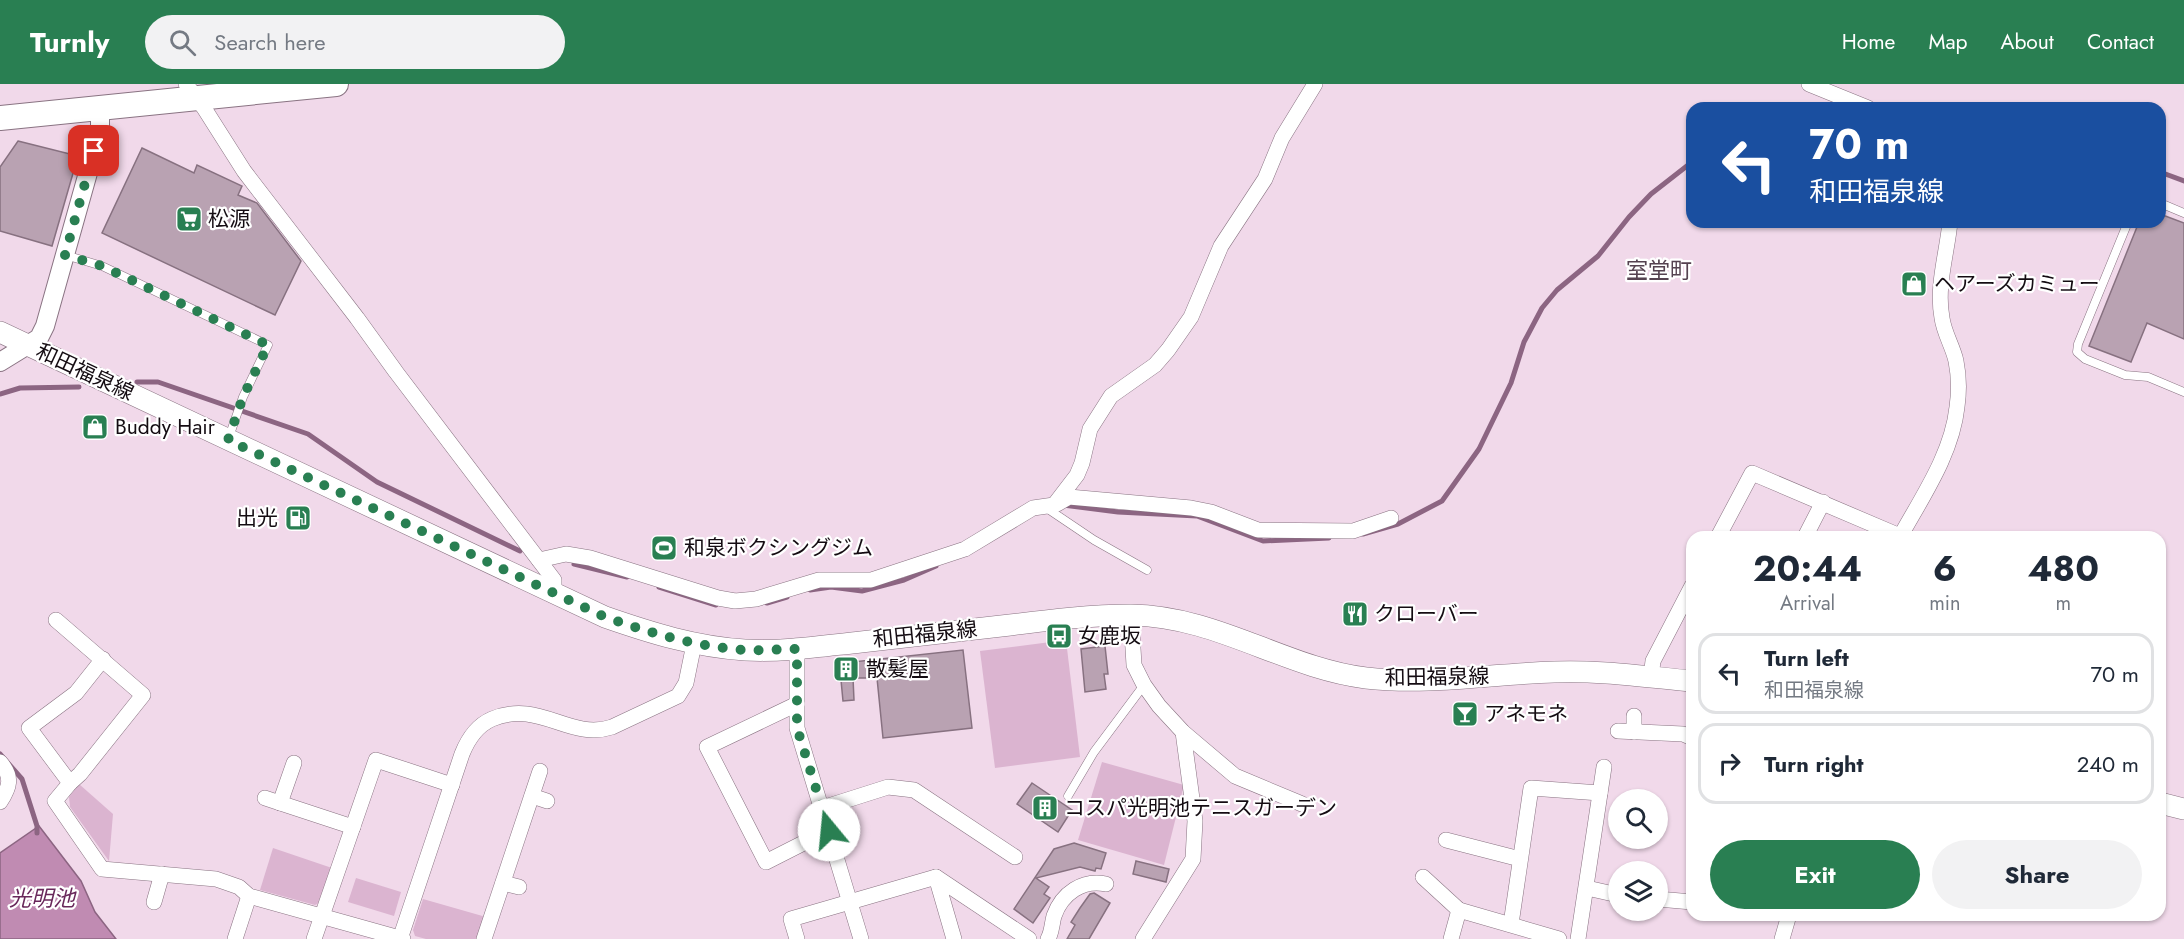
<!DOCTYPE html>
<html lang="en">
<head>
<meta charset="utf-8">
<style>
  body { margin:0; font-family:Jost,"Noto Sans JP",sans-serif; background:#f2f2f3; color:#1f2937; height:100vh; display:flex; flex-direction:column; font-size:22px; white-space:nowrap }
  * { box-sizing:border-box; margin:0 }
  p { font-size:20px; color:#747a83 }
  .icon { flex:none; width:33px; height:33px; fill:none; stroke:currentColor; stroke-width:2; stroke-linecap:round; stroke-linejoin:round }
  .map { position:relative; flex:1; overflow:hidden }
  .side { position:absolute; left:1686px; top:447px; width:480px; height:390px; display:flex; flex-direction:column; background:#fff; border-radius:18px; box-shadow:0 2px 4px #0004 }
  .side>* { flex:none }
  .banner { position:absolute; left:1686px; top:18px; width:480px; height:126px; border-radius:18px; box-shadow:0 2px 4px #0004; background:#1a4fa0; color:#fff; overflow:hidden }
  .controls { position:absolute; left:1608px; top:705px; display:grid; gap:12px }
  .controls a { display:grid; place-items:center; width:60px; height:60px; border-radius:50%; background:#fff; box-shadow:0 2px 4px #0004; font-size:30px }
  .pin { position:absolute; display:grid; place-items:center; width:51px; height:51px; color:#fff; margin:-26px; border-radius:12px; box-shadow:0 3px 9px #0006 }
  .me { position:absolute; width:66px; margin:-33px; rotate:343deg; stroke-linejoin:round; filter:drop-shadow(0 0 4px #0008) }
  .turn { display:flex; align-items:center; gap:21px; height:126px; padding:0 24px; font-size:27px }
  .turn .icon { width:78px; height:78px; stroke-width:2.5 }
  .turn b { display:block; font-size:42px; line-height:51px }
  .eta { display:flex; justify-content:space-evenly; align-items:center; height:102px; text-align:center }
  .eta b { font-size:36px; font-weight:700; line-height:42px }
  .cta { display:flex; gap:12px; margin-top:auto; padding:12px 24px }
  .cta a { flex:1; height:69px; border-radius:36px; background:#297f52; color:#fff; font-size:24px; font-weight:700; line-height:69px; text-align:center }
  .cta a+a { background:#f2f2f3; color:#1f2937 }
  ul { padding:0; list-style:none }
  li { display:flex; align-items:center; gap:18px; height:81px; margin:0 12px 9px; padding:0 12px; border:3px solid #e0e1e3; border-radius:18px }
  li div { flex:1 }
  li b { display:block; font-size:22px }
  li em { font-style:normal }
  header { display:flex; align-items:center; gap:36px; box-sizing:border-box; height:84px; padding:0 30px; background:#297f52; color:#fff }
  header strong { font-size:28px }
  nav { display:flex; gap:33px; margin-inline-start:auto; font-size:21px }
  .search { width:420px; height:54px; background:#f2f2f3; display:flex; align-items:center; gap:15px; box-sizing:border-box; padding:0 21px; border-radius:33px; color:#747a83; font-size:22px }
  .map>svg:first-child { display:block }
  .green { fill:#dbb4d0 }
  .water { fill:#c08bb2; stroke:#8c6582; stroke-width:1.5 }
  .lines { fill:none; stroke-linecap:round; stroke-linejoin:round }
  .stream { stroke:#8c6582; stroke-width:5 }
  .building { fill:#b9a2b2; stroke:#877180; stroke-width:1.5 }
  .service-casing { stroke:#897382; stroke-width:9 }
  .minor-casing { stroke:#897382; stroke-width:16 }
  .tertiary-casing { stroke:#897382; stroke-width:20 }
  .secondary-casing { stroke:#897382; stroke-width:22 }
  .trunk-casing { stroke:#897382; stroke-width:26 }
  .service { stroke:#fff; stroke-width:8 }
  .minor { stroke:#fff; stroke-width:15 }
  .tertiary { stroke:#fff; stroke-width:18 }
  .secondary { stroke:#fff; stroke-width:21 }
  .trunk { stroke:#fff; stroke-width:24 }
  .route { stroke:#297f52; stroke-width:10; stroke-dasharray:0 18 }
  .labels { text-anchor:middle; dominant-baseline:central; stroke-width:4.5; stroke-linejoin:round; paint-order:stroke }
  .poi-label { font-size:21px; fill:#140c12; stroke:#fff; text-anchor:start }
  .street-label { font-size:21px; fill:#140c12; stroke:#fff }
  .neighbourhood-label { font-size:22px; fill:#554250; stroke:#fff }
  .water-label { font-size:22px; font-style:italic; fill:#69285b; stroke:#fff }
</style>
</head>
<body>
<header>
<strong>Turnly</strong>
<div class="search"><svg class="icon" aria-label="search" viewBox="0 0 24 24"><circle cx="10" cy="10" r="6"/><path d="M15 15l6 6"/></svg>Search here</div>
<nav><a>Home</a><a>Map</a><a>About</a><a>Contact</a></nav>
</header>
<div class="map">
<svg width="2184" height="855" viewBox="0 0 2184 855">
  <rect width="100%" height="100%" fill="#f1d9ea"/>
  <g class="green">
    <path d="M1066 556 1080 673 995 684 980 567Z"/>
    <path d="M1102 678 1184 701 1164 781 1078 756Z"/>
    <path d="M79 700 113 730 109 777 70 723 69 713Z"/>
    <path d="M273 764 332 784 321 818 315 821 260 806Z"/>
    <path d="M356 794 401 808 394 832 348 818Z"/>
    <path d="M423 815 486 833 479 855H426L415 852 413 846Z"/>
  </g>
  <path class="water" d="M39 742 81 797 95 828 116 855H0V769Z"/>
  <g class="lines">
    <g class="stream">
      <path d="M2160 88 2184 97"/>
      <path d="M137 298H158L308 350 377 398 520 467"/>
      <path d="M0 310 20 304 79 303"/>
      <path d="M1063 421 1118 428 1197 432 1263 457 1329 454"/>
      <path d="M1363 450 1398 440 1442 417 1479 365 1511 299 1524 258 1542 224 1557 206 1598 172 1629 133 1651 110 1692 78"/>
      <path d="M574 480 627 493"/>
      <path d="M659 503 716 521"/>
      <path d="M810 506 831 503 862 507 904 496 936 482"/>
      <path d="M767 519 787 513"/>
      <path d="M0 670 22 695 37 742V749"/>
    </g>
  </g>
  <g class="building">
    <path d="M18 57 78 72 52 162 0 147V83Z"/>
    <path d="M142 64 194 89 197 81 242 102 238 111 257 119 301 177 275 231 102 149Z"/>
    <path d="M2160 130 2184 139V255L2147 239 2131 278 2089 262 2139 138H2160Z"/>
    <path d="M1105 562 1108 590H1104L1106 605 1085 608 1081 565Z"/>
    <path d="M963 566 972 644 883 654 877 594H853L854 616 843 617 839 575 852 576 853 578Z"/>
    <path d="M1032 699 1072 726 1058 748 1017 720Z"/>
    <path d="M1074 759 1106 769 1101 785 1096 784 1095 787 1080 783 1036 794 1049 803 1044 810 1050 814 1033 839 1014 825 1054 765Z"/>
    <path d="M1136 777 1169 785 1166 798 1133 790Z"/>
    <path d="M1094 809 1110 819 1089 855H1067L1075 841 1071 838 1080 824 1090 810Z"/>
  </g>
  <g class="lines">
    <defs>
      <g id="service">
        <path d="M2160 119 2184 129"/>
        <path d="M2128 138 2078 260 2077 268 2085 275 2125 291 2148 293 2184 308"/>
        <path d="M65 171 102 182 268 261 243 313 229 353"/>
        <path d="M1045 423 1094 456 1147 486"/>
        <path d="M1068 712 1094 668 1144 601"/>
      </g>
      <g id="minor">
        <path d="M186 0 204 24 244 87 357 234 396 288 554 496V508"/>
        <path d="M1809 0 1868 24"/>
        <path d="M1057 420 1069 413 1191 424 1211 428 1258 446 1353 447 1391 434"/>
        <path d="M1718 453 1752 389 1900 452"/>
        <path d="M1805 453 1823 418"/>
        <path d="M1900 453C1922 413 1952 370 1957 323 1959 309 1959 292 1956 277 1953 263 1944 249 1942 234 1936 202 1947 170 1950 138"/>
        <path d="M539 476 566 470 590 474 718 514 735 517 756 515 819 496H871L965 465 1033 424 1054 421 1077 391 1082 379 1090 345 1111 312 1155 281 1168 266 1191 233 1221 162 1265 95 1282 54 1315 0"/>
        <path d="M1131 531 1134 581 1144 601 1159 622 1183 648 1195 737 1193 775 1143 855"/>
        <path d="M56 536 143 611 80 690 70 699"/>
        <path d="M797 565V644L861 855"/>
        <path d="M103 575 76 609 29 644 70 699 55 717 102 785 216 795 239 803 249 812 403 855"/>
        <path d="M1651 593 1653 577 1692 502"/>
        <path d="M797 620 707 663 766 778 829 746"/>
        <path d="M1618 647 1683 650 1692 654"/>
        <path d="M1183 648 1235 692 1302 720"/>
        <path d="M1634 648V632"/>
        <path d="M0 678C13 693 10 703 0 718"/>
        <path d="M294 679 280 719 353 743"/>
        <path d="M532 712 547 717"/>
        <path d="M265 714 280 719"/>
        <path d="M822 724 888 703 914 706 1015 773"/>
        <path d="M1446 756 1520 775"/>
        <path d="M1423 793 1459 826"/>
        <path d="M503 799 519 803"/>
        <path d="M1587 804 1618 811"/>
        <path d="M1658 815 1692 818"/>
        <path d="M154 818 162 790"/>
        <path d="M1511 840 1531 704 1600 709"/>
        <path d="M235 855 249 812"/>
        <path d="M314 855 376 676 452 701"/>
        <path d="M400 855 462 670C468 655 478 641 492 635 540 615 569 657 612 643L678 612 686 599 694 560"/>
        <path d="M484 855 540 687"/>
        <path d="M797 855 791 835 936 793"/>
        <path d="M954 855 936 793 1029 855"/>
        <path d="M1048 855C1052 848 1052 839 1054 832 1062 809 1083 795 1106 800"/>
        <path d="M1451 855 1459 826 1559 855"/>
        <path d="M1578 855 1604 683"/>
        <path d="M1782 855 1789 831"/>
      </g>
      <path id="tertiary" d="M0 278 39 254 45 242 100 46V25"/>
      <g id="secondary">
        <path d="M0 248 605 533C651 549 696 563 745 566 784 568 823 562 861 558 911 552 960 547 1010 541 1050 536 1091 531 1131 531 1217 532 1285 584 1366 594 1428 601 1491 590 1554 588 1599 586 1647 593 1692 597"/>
        <path d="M2160 719 2184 725"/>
      </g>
      <path id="trunk" d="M0 34 336 0"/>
    </defs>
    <use href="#service" class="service-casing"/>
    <use href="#minor" class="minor-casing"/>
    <use href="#tertiary" class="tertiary-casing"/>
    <use href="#secondary" class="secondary-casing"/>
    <use href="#trunk" class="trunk-casing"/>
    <use href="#service" class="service"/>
    <use href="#minor" class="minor"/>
    <use href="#tertiary" class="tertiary"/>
    <use href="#secondary" class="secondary"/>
    <use href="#trunk" class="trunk"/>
  </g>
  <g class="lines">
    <path class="route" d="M94 67 65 171 102 182 268 261 243 313 228 356 605 533C651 549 697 563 745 566 762 567 780 565 797 565V644L829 746"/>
  </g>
  <defs>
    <symbol id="supermarket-square" viewBox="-11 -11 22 22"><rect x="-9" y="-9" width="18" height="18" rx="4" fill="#297f52" stroke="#fff"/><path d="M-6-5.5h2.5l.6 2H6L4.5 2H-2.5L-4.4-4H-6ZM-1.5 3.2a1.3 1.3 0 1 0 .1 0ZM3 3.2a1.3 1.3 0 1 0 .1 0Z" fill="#fff"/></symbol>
    <symbol id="shop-square" viewBox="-11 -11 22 22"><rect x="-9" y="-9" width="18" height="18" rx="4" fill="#297f52" stroke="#fff"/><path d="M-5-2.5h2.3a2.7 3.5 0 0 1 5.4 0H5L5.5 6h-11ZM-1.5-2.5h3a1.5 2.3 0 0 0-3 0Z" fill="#fff"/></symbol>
    <symbol id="fuel-square" viewBox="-11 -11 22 22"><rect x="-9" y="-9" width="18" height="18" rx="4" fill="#297f52" stroke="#fff"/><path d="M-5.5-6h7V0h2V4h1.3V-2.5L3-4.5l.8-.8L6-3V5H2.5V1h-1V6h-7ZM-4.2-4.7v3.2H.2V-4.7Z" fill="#fff"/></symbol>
    <symbol id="stadium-square" viewBox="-11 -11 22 22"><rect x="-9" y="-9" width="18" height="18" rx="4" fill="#297f52" stroke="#fff"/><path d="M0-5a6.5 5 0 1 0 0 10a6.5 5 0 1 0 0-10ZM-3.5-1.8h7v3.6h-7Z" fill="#fff"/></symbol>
    <symbol id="restaurant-square" viewBox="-11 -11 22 22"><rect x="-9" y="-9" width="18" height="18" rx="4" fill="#297f52" stroke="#fff"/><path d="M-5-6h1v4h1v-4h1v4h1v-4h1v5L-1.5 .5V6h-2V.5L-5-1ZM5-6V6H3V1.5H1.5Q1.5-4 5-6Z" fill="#fff"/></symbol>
    <symbol id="bus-square" viewBox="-11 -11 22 22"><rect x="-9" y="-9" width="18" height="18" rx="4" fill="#297f52" stroke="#fff"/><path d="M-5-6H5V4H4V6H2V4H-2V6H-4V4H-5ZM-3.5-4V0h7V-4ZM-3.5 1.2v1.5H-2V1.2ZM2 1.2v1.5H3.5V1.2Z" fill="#fff"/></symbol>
    <symbol id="building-square" viewBox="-11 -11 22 22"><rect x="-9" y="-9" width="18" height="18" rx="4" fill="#297f52" stroke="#fff"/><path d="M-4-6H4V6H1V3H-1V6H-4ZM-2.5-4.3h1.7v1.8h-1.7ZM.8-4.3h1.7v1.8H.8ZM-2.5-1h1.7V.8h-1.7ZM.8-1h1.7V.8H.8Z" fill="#fff"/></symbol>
    <symbol id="bar-square" viewBox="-11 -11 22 22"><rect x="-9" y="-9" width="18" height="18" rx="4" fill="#297f52" stroke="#fff"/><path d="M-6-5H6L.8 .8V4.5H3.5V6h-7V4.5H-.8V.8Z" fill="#fff"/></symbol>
  </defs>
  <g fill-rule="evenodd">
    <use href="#supermarket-square" x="174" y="120" width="30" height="30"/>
    <use href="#shop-square" x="1899" y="185" width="30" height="30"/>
    <use href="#shop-square" x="80" y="328" width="30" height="30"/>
    <use href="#fuel-square" x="283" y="419" width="30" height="30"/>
    <use href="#stadium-square" x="649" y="449" width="30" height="30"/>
    <use href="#restaurant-square" x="1340" y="515" width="30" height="30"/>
    <use href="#bus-square" x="1044" y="537" width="30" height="30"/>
    <use href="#building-square" x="831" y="570" width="30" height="30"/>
    <use href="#bar-square" x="1450" y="615" width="30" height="30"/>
    <use href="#building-square" x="1030" y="709" width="30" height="30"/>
  </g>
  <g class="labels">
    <g class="poi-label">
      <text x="208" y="135">松源</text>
      <text x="1934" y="200">ヘアーズカミュー</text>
      <text x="115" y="343">Buddy Hair</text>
      <text x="278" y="434" text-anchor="end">出光</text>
      <text x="684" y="464">和泉ボクシングジム</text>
      <text x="1374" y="530">クローバー</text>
      <text x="1078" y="552">女鹿坂</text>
      <text x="866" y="585">散髪屋</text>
      <text x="1484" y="630">アネモネ</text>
      <text x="1064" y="724">コスパ光明池テニスガーデン</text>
    </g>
    <g class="street-label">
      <text transform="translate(85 288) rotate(25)">和田福泉線</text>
      <text transform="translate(925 550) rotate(-6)">和田福泉線</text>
      <text transform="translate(1437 593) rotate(-1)">和田福泉線</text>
    </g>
    <g class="neighbourhood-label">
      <text x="1659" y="186">室堂町</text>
    </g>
    <g class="water-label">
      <text x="42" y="814">光明池</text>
    </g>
  </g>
</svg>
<div class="controls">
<a><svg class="icon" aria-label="search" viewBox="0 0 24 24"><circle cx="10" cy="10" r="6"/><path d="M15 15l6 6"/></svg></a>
<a><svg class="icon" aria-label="layers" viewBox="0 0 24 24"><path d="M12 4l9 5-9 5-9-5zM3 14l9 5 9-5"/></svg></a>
</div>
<div class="pin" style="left:94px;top:67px;background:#d93025"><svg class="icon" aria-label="arrive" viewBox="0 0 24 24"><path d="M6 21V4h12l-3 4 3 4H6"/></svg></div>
<svg class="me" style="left:829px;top:746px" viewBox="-20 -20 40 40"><circle r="19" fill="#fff"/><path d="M0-13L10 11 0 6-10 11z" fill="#297f52"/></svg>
<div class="banner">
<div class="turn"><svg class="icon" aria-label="left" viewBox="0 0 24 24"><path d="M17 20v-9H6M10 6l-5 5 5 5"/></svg><div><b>70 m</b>和田福泉線</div></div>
</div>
<section class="side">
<div class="eta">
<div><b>20:44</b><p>Arrival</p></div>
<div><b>6</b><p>min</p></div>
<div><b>480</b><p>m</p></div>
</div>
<ul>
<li><svg class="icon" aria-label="left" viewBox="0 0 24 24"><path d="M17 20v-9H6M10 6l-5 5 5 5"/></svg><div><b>Turn left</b><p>和田福泉線</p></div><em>70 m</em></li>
<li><svg class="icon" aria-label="right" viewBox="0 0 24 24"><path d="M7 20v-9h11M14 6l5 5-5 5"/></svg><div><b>Turn right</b></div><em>240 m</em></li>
</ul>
<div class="cta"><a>Exit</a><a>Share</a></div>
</section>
</div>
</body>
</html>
